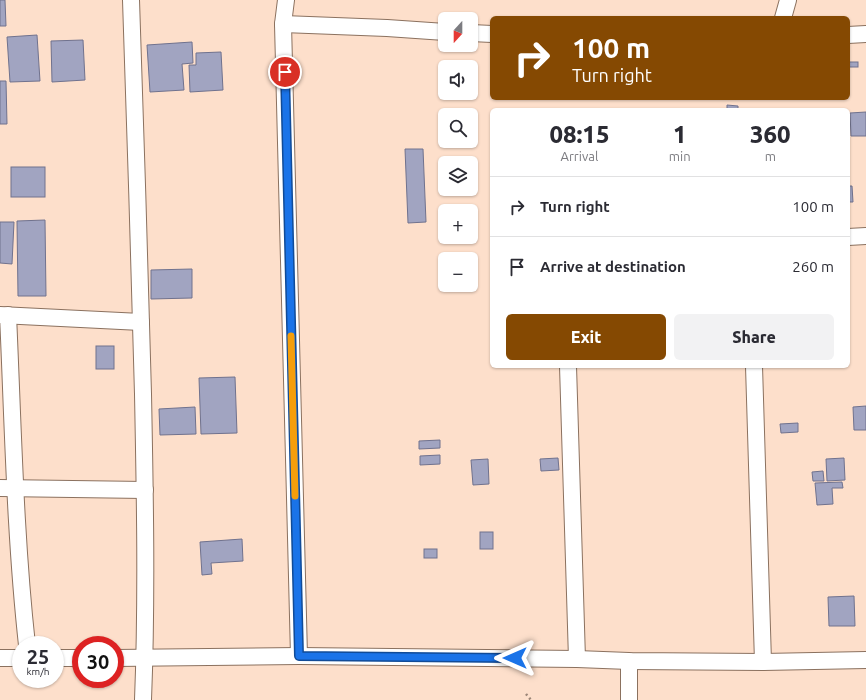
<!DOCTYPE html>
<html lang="en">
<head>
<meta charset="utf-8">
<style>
  body { margin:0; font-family:Ubuntu,sans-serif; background:#f2f2f3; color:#2b2b33; height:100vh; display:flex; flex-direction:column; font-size:15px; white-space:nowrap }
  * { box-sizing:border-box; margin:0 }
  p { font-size:13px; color:#7c7c81 }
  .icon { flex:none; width:22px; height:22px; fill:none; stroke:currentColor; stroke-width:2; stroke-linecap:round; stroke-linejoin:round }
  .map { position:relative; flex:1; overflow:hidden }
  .drawer { position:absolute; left:490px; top:108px; width:360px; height:260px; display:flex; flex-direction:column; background:#fff; border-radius:6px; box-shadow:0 1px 3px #0004 }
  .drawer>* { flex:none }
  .guide { position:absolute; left:490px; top:16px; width:360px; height:84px; border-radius:6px; box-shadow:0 1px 3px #0004; background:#854902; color:#fff; overflow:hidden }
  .needle { width:26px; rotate:201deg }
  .fabs { position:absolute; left:438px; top:12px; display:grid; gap:8px }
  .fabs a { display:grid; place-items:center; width:40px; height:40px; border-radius:6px; background:#fff; box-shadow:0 1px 3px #0004; font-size:20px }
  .speed { position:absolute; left:12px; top:636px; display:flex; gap:8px; font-size:20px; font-weight:700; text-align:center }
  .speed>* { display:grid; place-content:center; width:52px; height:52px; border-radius:50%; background:#fff; box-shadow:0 1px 3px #0004; line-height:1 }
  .speed small { font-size:10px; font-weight:400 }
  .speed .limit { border:6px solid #d22; background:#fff; color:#111 }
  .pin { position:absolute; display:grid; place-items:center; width:34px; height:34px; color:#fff; margin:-17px; border:2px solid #fff; border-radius:50%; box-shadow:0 1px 4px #0007 }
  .me { position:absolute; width:44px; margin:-22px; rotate:270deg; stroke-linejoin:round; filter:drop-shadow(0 0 3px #0008) }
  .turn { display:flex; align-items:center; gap:14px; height:84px; padding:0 16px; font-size:18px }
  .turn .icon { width:52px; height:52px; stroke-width:2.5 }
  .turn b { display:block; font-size:28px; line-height:34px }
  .eta { display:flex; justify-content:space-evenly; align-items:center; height:68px; text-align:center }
  .eta b { font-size:24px; font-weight:800; line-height:28px }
  .action { display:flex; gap:8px; margin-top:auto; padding:8px 16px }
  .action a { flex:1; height:46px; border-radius:6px; background:#854902; color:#fff; font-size:16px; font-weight:800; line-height:46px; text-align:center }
  .action a+a { background:#f2f2f3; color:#2b2b33 }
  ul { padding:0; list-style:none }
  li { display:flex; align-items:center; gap:12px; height:60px; padding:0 16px; border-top:1px solid #e1e1e2 }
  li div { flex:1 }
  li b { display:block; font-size:15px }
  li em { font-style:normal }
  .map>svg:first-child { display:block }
  .building { fill:#a1a4c1; stroke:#70728e }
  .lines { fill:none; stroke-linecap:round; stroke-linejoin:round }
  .street-casing { stroke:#8b715f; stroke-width:18 }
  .path { stroke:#9c8678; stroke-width:2.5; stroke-dasharray:2 3; stroke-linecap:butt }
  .street { stroke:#fff; stroke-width:16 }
  .route-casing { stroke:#114b97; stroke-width:10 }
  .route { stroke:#1a73e8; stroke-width:7 }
  .slow { stroke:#f59e0b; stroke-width:7 }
</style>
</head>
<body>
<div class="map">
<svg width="866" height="700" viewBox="0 0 866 700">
  <rect width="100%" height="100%" fill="#fddfcb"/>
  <g class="building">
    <path d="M0 0H5L6 26H0Z"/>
    <path d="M37 35 40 81 10 82 7 37Z"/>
    <path d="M83 40 85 80 52 82 51 41Z"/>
    <path d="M192 42 193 63 182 64 184 90 150 92 147 45Z"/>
    <path d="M221 52 223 90 190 92 189 65H196V53Z"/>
    <rect x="848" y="62" width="10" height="5"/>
    <path d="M0 81H6L7 124H0Z"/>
    <path d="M727 105 738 106V110H727Z"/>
    <path d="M866 112V136H851L850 113Z"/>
    <path d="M405 149H423L426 222 408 223Z"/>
    <rect x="11" y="167" width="34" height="30"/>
    <path d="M848 186H852L853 202H848Z"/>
    <path d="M45 220 46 296H18L17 221Z"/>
    <path d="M0 222H14L12 264 0 263Z"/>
    <path d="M192 269V298L151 299V270Z"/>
    <rect x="96" y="346" width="18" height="23"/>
    <path d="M235 377 237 433 201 434 199 378Z"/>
    <path d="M866 406V430H854L853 407Z"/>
    <path d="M195 407 196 434 160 435 159 409Z"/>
    <path d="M798 423V432L781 433 780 424Z"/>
    <path d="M440 440V448L419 449V441Z"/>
    <path d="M440 455V464L420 465V456Z"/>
    <path d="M558 458 559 470 541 471 540 459Z"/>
    <path d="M844 458 845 480 827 481 826 459Z"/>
    <path d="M488 459 489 484 473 485 471 460Z"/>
    <path d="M823 471 824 481H813L812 472Z"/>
    <path d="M842 482 843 488H832L833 504 817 505 815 483Z"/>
    <rect x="480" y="532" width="13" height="17"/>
    <path d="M242 539 243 561 211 563 212 574 202 575 200 542Z"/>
    <rect x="424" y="549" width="13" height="9"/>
    <path d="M854 596 855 626H829L828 597Z"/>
  </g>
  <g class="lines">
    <defs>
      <g id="street">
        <path d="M131 0C135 131 140 263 143 394 145 496 147 598 143 700"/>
        <path d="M286 0 283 24 299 656"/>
        <path d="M783 18 788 0"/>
        <path d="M283 24 387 28 445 32"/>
        <path d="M471 33 492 34"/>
        <path d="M848 35 866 34"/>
        <path d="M848 237 866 236"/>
        <path d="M0 315 141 322"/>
        <path d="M8 315C13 425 15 536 27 645"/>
        <path d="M568 366 577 659"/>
        <path d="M754 366 763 662"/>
        <path d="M0 488 145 490"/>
        <path d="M0 658H21"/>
        <path d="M55 658H81"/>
        <path d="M115 658 299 656 577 659 629 661 763 662 866 660"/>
        <path d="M629 700V661"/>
      </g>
    </defs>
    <use href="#street" class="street-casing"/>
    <path class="path" d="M526 694 531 700"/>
    <use href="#street" class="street"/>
  </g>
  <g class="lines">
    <defs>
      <path id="route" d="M285 72 299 656 515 658"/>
    </defs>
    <use href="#route" class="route-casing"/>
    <use href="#route" class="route"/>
    <path class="slow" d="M291 336 295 496"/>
  </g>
</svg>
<div class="fabs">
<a><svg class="needle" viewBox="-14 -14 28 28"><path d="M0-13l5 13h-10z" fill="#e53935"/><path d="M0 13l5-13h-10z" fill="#7c7c81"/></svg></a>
<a><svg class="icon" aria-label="sound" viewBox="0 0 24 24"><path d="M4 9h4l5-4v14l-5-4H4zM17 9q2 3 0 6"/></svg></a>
<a><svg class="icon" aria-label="search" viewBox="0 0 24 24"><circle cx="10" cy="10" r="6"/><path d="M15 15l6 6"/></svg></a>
<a><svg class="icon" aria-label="layers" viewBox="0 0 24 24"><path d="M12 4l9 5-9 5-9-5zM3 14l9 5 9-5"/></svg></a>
<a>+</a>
<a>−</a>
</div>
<div class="speed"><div>25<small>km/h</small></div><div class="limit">30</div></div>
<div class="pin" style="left:285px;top:72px;background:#d93025"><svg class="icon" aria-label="arrive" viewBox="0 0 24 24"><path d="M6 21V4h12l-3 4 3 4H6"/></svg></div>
<svg class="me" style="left:515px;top:658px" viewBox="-20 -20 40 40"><path d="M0-17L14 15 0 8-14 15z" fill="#1a73e8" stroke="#fff" stroke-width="4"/></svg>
<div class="guide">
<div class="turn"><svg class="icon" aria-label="right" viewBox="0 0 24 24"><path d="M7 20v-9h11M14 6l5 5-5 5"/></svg><div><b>100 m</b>Turn right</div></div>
</div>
<section class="drawer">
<div class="eta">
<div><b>08:15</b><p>Arrival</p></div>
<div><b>1</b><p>min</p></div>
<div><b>360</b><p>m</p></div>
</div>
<ul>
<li><svg class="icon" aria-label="right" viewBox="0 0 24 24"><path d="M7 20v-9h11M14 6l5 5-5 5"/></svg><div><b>Turn right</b></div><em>100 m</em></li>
<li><svg class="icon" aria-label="arrive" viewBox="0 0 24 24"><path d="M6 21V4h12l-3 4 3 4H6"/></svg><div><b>Arrive at destination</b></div><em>260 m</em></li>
</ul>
<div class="action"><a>Exit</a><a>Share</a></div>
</section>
</div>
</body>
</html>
